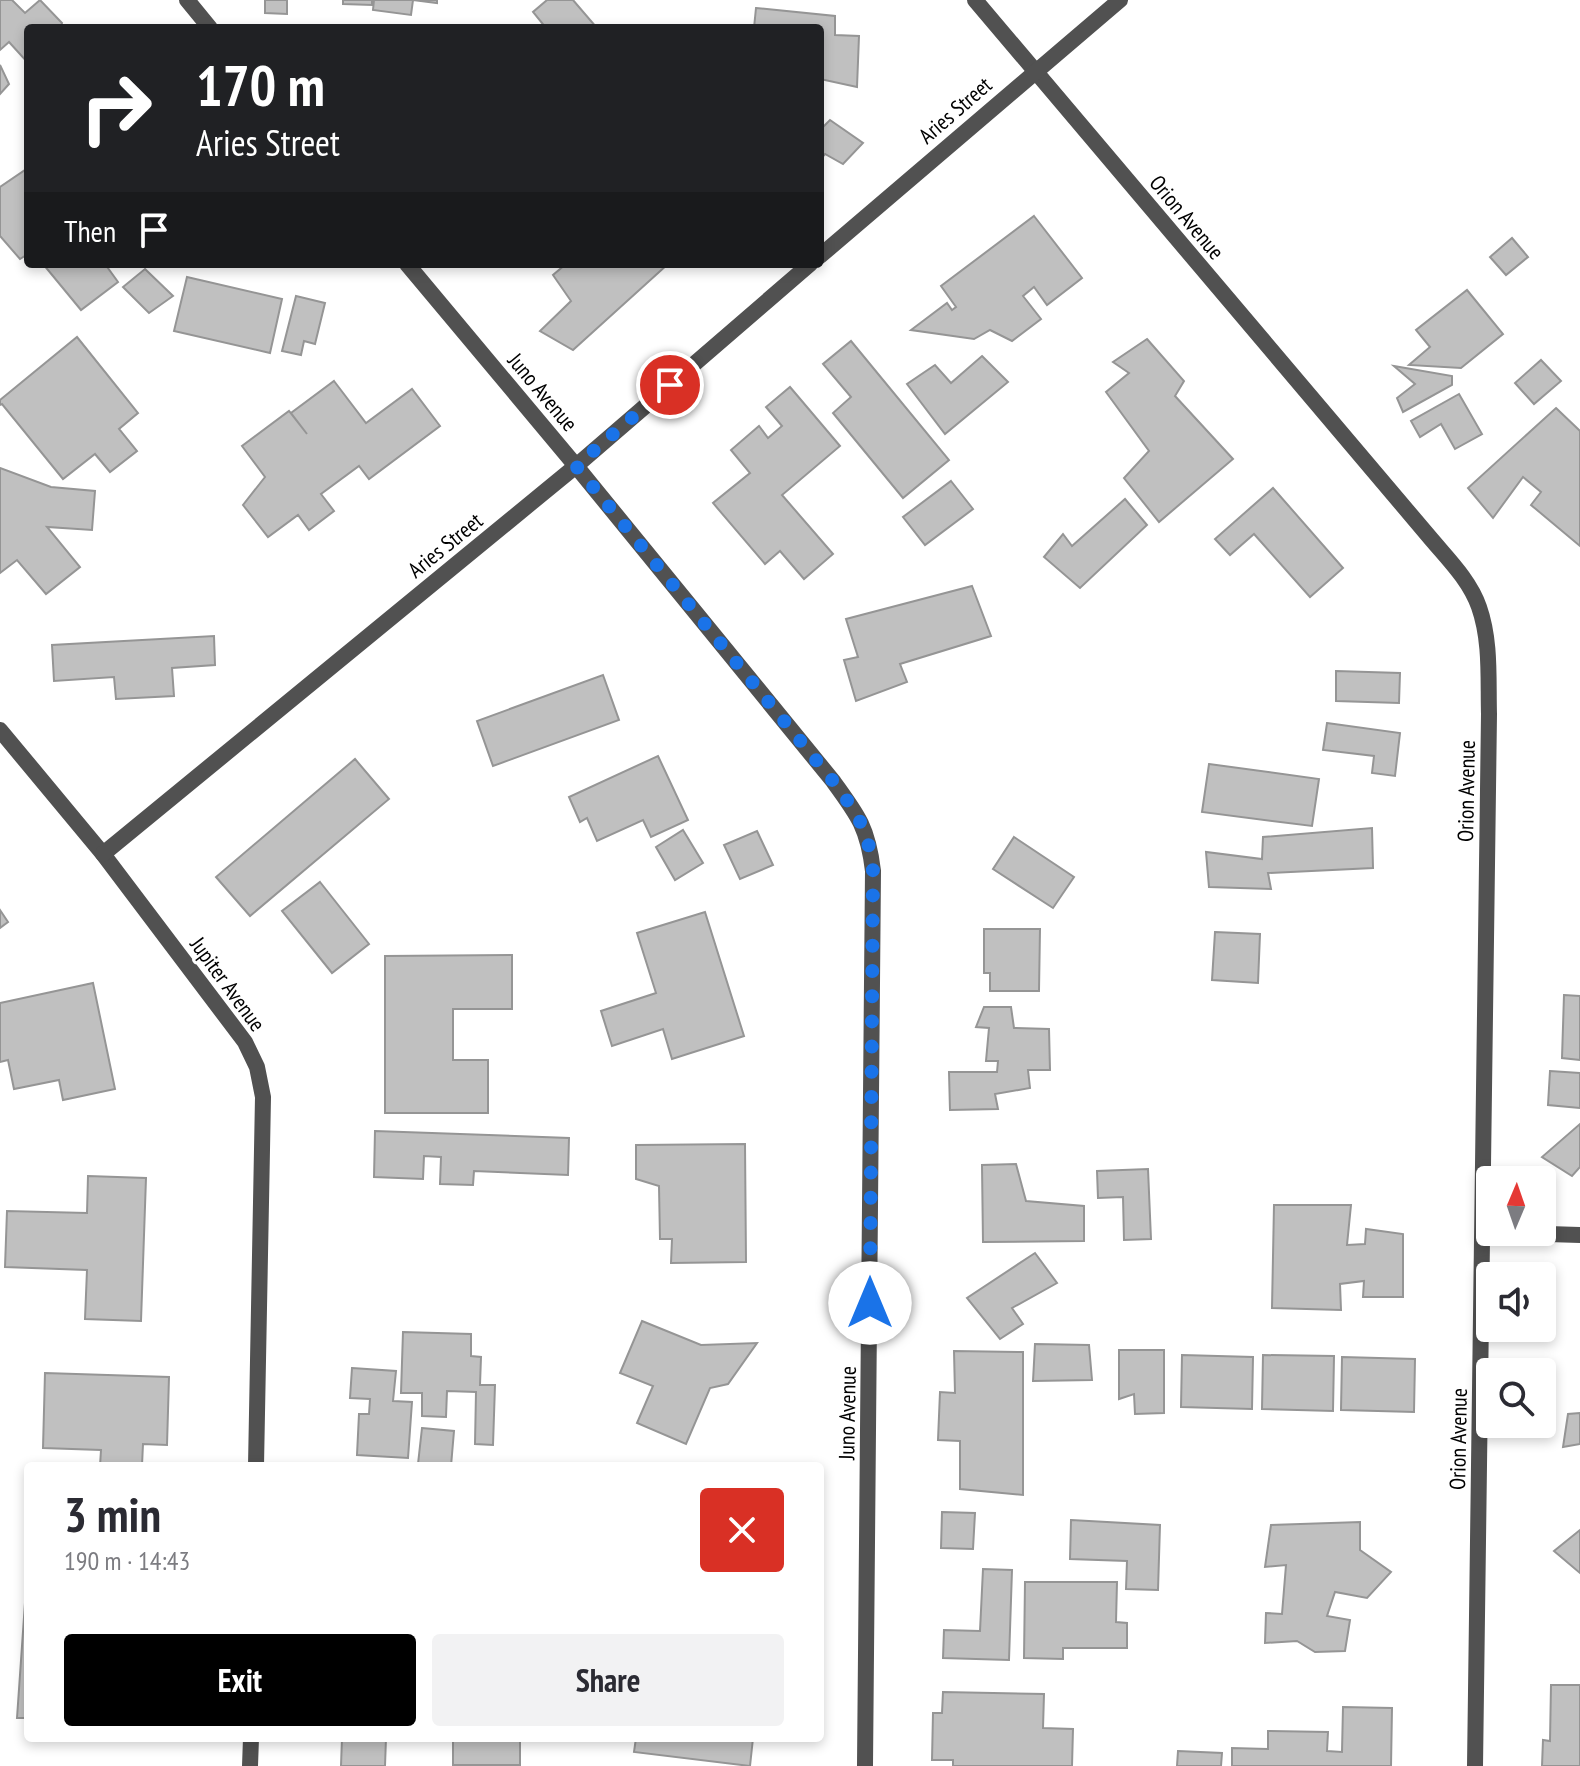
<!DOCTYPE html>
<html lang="en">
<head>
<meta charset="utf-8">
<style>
  body { margin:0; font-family:"PT Sans Narrow",sans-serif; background:#f2f2f3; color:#2b2b33; height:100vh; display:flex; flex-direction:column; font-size:30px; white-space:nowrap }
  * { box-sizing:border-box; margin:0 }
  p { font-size:26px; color:#7c7c81 }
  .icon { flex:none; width:44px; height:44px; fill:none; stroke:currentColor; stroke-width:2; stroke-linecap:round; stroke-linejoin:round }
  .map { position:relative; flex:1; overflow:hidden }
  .drawer { position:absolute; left:24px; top:1462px; width:800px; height:280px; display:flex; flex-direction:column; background:#fff; border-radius:8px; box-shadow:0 4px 12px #0003 }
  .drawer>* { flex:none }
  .top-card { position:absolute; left:24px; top:24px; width:800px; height:244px; border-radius:8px; box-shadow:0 4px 12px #0003; background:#202124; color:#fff; overflow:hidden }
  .needle { width:52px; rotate:2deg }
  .fabs { position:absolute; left:1476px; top:1166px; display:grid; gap:16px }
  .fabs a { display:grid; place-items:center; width:80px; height:80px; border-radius:8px; background:#fff; box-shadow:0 4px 12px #0003; font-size:40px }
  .pin { position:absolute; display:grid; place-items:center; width:68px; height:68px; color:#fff; margin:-34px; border:4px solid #fff; border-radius:50%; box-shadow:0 2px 8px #0007 }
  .me { position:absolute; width:88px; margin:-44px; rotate:0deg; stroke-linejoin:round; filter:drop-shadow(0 0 6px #0008) }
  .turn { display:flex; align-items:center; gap:28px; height:168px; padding:0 40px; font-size:36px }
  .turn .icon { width:104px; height:104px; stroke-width:2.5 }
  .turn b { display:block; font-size:56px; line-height:68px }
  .then { display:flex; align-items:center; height:76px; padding:0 40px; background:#0003; gap:16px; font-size:30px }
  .round { display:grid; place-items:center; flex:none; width:84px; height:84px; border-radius:8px; background:#f2f2f3 }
  .overview { display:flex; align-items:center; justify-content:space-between; height:136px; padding:0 40px }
  h1 { font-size:48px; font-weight:700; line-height:60px }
  .primary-button { display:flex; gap:16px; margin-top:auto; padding:16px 40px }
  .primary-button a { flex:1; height:92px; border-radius:8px; background:#000; color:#fff; font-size:32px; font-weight:700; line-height:92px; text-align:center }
  .primary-button a+a { background:#f2f2f3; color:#2b2b33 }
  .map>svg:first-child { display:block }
  .building { fill:#c0c0c0; stroke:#959595; stroke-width:2 }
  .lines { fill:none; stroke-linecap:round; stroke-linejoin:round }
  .street { stroke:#515151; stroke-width:16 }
  .route { stroke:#1a73e8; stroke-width:14; stroke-dasharray:0 25.2 }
  .labels { text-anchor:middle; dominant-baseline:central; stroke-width:6; stroke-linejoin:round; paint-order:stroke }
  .street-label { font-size:22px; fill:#000; stroke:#fff }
</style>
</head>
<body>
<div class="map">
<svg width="1580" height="1766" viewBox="0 0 1580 1766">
  <rect width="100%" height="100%" fill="#fff"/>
  <g class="building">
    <path d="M0 0H12L25 13 40 0 62 23 60 28H28V63L9 42 0 50Z"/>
    <path d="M265 0H287V14L265 13Z"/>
    <path d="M343 0H372V5L343 4Z"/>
    <path d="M374 0H437V3L413 0 411 15 373 10Z"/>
    <path d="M547 0H573L597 28H546L533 12Z"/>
    <path d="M756 8 835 16V35L859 36 857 87 820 79V28H754Z"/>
    <path d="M0 65 9 84 0 94Z"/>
    <path d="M830 120 863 143 843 164 825 154 820 160V130Z"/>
    <path d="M28 168V254L20 259 0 236V187Z"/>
    <path d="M1034 216 1082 278 1047 305 1034 287 1023 296 1041 319 1012 341 990 330 974 339 911 330 947 303 952 310 956 307 941 286Z"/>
    <path d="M1512 238 1528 257 1506 275 1490 257Z"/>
    <path d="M43 264H105L118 282 81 310Z"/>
    <path d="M566 264H668L573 350 540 331 571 301 553 275Z"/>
    <path d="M145 269 173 296 149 313 123 287Z"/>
    <path d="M187 277 282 299 270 353 174 331Z"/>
    <path d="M1467 290 1503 334 1461 368 1409 365 1430 347 1416 330Z"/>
    <path d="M296 296 325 303 315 344 304 341 301 355 282 351Z"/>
    <path d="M77 337 138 413 119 429 137 451 110 472 95 454 63 479 2 404 0 405V400Z"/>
    <path d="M1147 339 1184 381 1175 396 1233 459 1159 522 1124 478 1149 451 1106 392 1129 373 1113 362Z"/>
    <path d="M851 341 949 460 903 498 833 413 851 397 823 364Z"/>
    <path d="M982 356 1008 382 945 434 907 384 935 365 951 383Z"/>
    <path d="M1541 360 1561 381 1534 404 1515 383Z"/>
    <path d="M1394 366 1452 376V385L1403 412 1397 398 1415 384Z"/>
    <path d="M334 381 366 423 412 389 440 426 369 479 359 466 321 494 334 511 309 530 298 515 268 537 243 505 265 477 242 446 289 411 307 434 291 413Z"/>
    <path d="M790 387 840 446 782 495 833 554 804 579 780 551 765 564 713 503 750 473 731 450 759 426 768 438 782 426 766 407Z"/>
    <path d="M1459 394 1482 434 1455 449 1441 424 1420 437 1411 421Z"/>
    <path d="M1556 408 1580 431V546L1531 505 1541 492 1523 477 1493 518 1468 488Z"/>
    <path d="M0 468 51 487 95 491 92 530 47 527 80 567 46 594 17 560 0 573Z"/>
    <path d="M951 481 973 509 925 545 903 517Z"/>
    <path d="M1273 488 1343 568 1310 597 1254 534 1230 555 1215 539Z"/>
    <path d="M1125 499 1147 525 1080 588 1044 557 1063 534 1072 546Z"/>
    <path d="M972 586 991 636 900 664 907 682 856 701 844 660 858 657 846 619Z"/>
    <path d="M214 636 215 665 172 668 174 696 116 699 114 677 54 681 52 645Z"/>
    <path d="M1336 671 1400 673 1399 703 1336 701Z"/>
    <path d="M603 675 619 720 493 766 477 721Z"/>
    <path d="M1327 723 1400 733 1395 776 1372 773 1374 756 1323 750Z"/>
    <path d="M658 756 688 820 651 837 643 820 597 841 587 818 580 822 569 797Z"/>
    <path d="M355 759 389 799 250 916 216 877Z"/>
    <path d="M1209 764 1319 779 1312 826 1202 812Z"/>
    <path d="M1372 828 1373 868 1268 873 1271 889 1209 887 1206 852 1262 859 1263 837Z"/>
    <path d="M683 830 703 863 675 880 656 847Z"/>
    <path d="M757 831 773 865 740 879 724 845Z"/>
    <path d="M1014 837 1074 877 1053 908 993 869Z"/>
    <path d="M320 882 369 944 332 973 282 911Z"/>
    <path d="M0 910 8 922 0 928Z"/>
    <path d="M705 912 744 1036 672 1059 663 1029 612 1046 601 1011 656 993 637 933Z"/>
    <path d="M984 929H1040L1039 991H990V973H984Z"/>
    <path d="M1215 932 1260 934 1258 983 1212 980Z"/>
    <path d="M512 955V1009H453V1060H488V1113H385V956Z"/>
    <path d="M93 983 115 1089 63 1100 59 1080 14 1089 8 1060 0 1062V1003Z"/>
    <path d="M1564 995 1580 996V1060L1562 1058Z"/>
    <path d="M984 1007H1011L1014 1028 1049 1029 1050 1070H1028L1030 1088 995 1094 998 1109 950 1110 949 1072H997L998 1061H986L989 1028 976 1027Z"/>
    <path d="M1550 1071 1580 1073V1108L1548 1105Z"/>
    <path d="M1580 1124V1167L1572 1176 1542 1157Z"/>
    <path d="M375 1131 569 1138 568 1175 474 1171 473 1185 440 1184 441 1157 424 1156 423 1179 374 1177Z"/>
    <path d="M745 1144 746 1262 671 1263 672 1239H660L659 1186 636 1179V1145Z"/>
    <path d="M1016 1164 1026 1201 1084 1206V1241L983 1242 982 1165Z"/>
    <path d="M1148 1169 1151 1239 1124 1240 1123 1197 1098 1198 1097 1171Z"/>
    <path d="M88 1176 146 1178 141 1321 85 1319 87 1270 5 1267 7 1211 87 1213Z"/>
    <path d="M1274 1205H1351L1347 1245 1365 1244 1366 1229 1403 1234V1297H1363L1364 1281 1340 1284 1341 1310 1272 1308Z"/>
    <path d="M1035 1253 1057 1283 1012 1308 1023 1324 1000 1339 967 1298Z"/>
    <path d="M642 1321 701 1345 757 1343 728 1384 710 1388 686 1444 637 1423 653 1386 620 1373Z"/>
    <path d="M403 1332 471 1334V1356L481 1357 480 1385H495L493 1445 475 1444 476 1392 447 1391 446 1417 422 1416V1393H401Z"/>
    <path d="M1035 1344 1089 1345 1092 1380 1033 1381Z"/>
    <path d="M1119 1350H1164V1413L1135 1414 1134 1394 1119 1399Z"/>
    <path d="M954 1351 1023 1352V1495L960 1489V1441L938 1440 940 1392 955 1393Z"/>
    <path d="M1182 1355 1253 1357 1252 1409 1181 1407Z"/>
    <path d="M1263 1355 1334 1356 1333 1411 1262 1409Z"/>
    <path d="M1342 1357 1415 1359 1414 1412 1341 1410Z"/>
    <path d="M352 1368 396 1371 393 1401 412 1402 408 1458 357 1455 359 1414H369L370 1399 350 1398Z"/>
    <path d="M45 1373 169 1377 167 1445 143 1444 142 1465 167 1466H100L101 1450 43 1448Z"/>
    <path d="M1580 1413V1444L1563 1447 1568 1414Z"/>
    <path d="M422 1428 454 1431 451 1466 418 1464Z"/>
    <path d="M942 1512 975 1513 973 1549 941 1548Z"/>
    <path d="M1071 1520 1160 1525 1158 1590 1126 1589 1127 1561 1070 1559Z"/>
    <path d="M1360 1522V1550L1391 1572 1367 1598 1335 1592 1327 1616 1350 1620 1345 1651 1315 1652 1297 1641 1265 1643 1266 1613 1282 1614 1286 1565 1265 1567 1271 1525Z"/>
    <path d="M1580 1530V1573L1554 1551Z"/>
    <path d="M983 1569 1012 1570 1009 1660 943 1658 944 1630 980 1631Z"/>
    <path d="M27 1574H28V1718H17Z"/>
    <path d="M1025 1582H1117L1116 1622 1127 1623V1648H1063V1659L1024 1658Z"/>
    <path d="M1551 1685H1580V1766H1542L1543 1740 1550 1741Z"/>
    <path d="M943 1692 1044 1694 1043 1728 1073 1729 1072 1766H953V1760H932L933 1713H942Z"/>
    <path d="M1343 1707 1392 1708 1391 1766H1232V1748L1268 1749V1731L1328 1732 1327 1751 1342 1752Z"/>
    <path d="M342 1738H386L385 1766H341Z"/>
    <rect x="453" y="1738" width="67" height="27"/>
    <path d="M636 1738H753L750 1766 634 1752Z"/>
    <path d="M1178 1751 1222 1753 1221 1766H1177Z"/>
  </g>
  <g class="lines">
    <g class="street">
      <path d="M187 0 210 28"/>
      <path d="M975 0 1432 540C1449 560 1470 581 1479 607 1491 641 1488 679 1489 714L1475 1766"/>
      <path d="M820 256 1120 0"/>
      <path d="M407 264 576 466 833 781C858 815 868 828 873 871L865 1766"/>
      <path d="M0 730 103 854 245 1042 257 1067 263 1097 256 1466"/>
      <path d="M103 854 576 466 810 264"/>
      <path d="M1483 1232 1580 1235"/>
      <path d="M250 1766 251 1738"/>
    </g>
  </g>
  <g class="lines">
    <path class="route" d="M670 385 576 466 833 781C858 815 868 828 873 871L870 1303"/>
  </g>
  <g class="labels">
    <g class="street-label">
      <text transform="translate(955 110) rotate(-41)">Aries Street</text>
      <text transform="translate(1187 217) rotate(50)">Orion Avenue</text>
      <text transform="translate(543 392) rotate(50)">Juno Avenue</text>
      <text transform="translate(445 545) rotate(-39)">Aries Street</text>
      <text transform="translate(1466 791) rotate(-89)">Orion Avenue</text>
      <text transform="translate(228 984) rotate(54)">Jupiter Avenue</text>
      <text transform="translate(847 1413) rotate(-89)">Juno Avenue</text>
      <text transform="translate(1458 1439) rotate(-89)">Orion Avenue</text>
    </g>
  </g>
</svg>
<div class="fabs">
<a><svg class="needle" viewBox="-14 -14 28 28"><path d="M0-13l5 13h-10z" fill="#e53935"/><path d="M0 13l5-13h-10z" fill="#7c7c81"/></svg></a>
<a><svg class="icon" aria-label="sound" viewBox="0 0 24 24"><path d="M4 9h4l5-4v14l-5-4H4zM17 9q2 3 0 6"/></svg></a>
<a><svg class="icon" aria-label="search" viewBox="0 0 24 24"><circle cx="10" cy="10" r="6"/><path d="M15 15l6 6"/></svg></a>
</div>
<div class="pin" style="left:670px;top:385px;background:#d93025"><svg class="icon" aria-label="arrive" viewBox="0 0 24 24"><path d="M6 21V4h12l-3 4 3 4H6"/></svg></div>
<svg class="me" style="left:870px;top:1303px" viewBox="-20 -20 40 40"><circle r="19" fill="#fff"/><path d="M0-13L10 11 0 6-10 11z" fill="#1a73e8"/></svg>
<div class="top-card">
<div class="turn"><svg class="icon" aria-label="right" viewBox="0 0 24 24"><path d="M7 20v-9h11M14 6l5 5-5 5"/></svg><div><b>170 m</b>Aries Street</div></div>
<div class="then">Then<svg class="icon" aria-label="arrive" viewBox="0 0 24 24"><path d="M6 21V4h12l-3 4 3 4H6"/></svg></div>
</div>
<section class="drawer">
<div class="overview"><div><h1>3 min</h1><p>190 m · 14:43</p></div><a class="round" style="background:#d93025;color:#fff"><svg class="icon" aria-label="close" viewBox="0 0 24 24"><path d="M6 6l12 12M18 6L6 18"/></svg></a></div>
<div class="primary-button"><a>Exit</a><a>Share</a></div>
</section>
</div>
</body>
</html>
